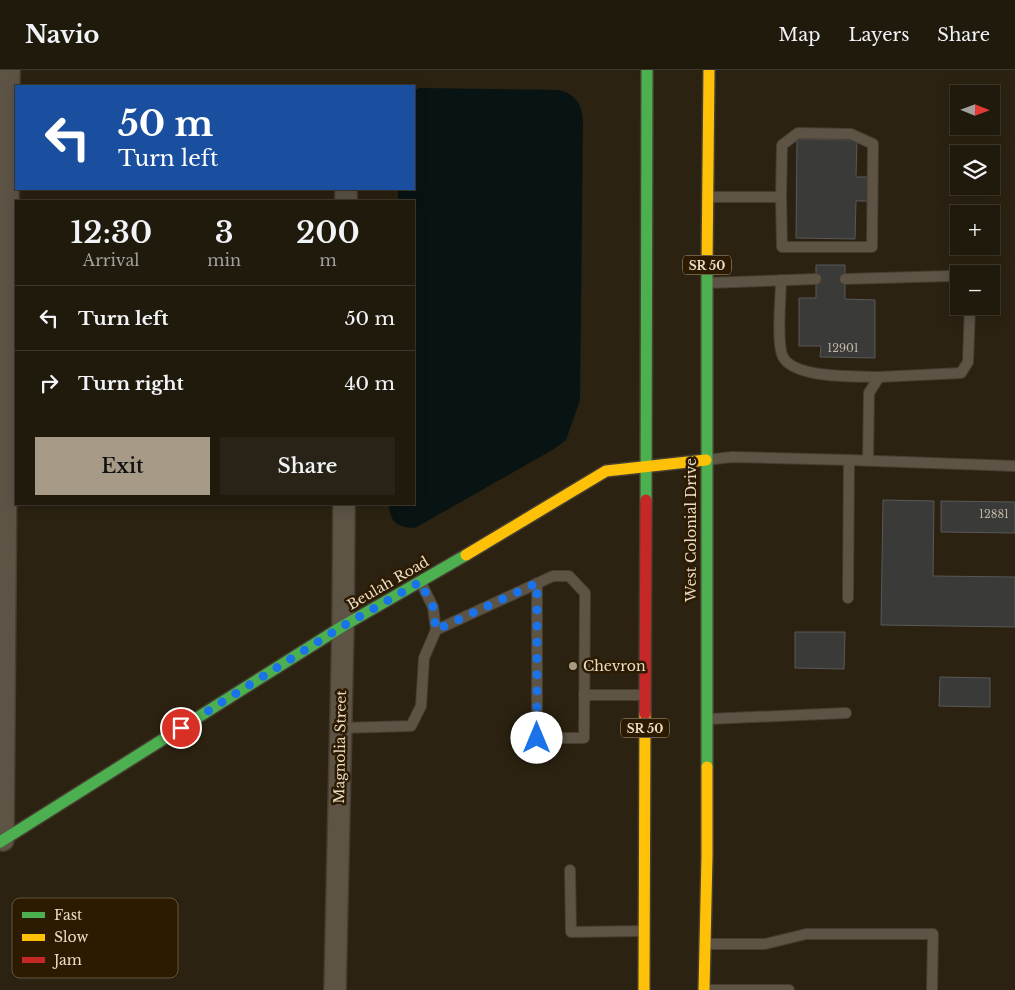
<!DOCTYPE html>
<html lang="en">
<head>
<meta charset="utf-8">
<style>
  body { margin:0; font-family:"Libre Baskerville",serif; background:#282316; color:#f1f3f6; height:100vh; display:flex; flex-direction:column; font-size:19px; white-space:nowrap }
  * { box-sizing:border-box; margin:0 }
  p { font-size:16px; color:#a2a19d }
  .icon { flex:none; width:28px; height:28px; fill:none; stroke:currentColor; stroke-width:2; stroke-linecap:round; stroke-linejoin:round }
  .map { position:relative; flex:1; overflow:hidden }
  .sheet { position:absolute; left:15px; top:130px; width:400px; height:305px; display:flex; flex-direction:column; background:#201a0d; border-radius:0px; box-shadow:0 2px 12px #0003,0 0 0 1px #3d382e }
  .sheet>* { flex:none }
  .hud { position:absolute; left:15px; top:15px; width:400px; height:105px; border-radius:0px; box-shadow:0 2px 12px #0003,0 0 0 1px #3d382e; background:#1a4fa0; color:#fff; overflow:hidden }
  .needle { width:32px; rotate:91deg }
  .buttons { position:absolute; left:950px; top:15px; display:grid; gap:10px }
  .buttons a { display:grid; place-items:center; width:50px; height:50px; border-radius:0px; background:#201a0d; box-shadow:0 2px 12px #0003,0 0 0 1px #3d382e; font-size:25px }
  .pin { position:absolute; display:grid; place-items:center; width:42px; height:42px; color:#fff; margin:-21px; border:2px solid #fff; border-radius:50%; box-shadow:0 1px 5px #0007 }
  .me { position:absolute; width:55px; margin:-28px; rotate:0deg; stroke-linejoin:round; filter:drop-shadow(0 0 4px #0008) }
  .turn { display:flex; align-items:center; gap:18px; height:105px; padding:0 20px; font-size:22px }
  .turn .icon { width:65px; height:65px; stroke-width:2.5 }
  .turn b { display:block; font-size:35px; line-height:42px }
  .eta { display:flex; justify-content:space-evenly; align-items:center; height:85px; text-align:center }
  .eta b { font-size:30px; font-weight:600; line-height:35px }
  .button { display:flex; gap:10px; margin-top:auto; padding:10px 20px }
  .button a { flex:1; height:58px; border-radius:0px; background:#a79b87; color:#111; font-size:20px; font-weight:600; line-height:58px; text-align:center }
  .button a+a { background:#282316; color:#f1f3f6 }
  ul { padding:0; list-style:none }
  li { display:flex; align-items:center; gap:15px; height:65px; padding:0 20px; border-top:1px solid #3d382e }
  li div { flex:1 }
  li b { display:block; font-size:19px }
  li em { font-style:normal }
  header { display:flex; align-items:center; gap:30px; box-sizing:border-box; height:70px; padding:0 25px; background:#201a0d; border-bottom:1px solid #3d382e }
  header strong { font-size:24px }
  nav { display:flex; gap:28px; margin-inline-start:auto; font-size:18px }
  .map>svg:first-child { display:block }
  .water { fill:#081413 }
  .building { fill:#3a3a39; stroke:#585958 }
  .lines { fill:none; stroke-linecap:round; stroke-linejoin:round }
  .lane-casing { stroke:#463e31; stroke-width:12 }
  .street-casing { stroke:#463e31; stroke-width:24 }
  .fast-casing { stroke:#463e31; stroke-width:14 }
  .slow-casing { stroke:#463e31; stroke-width:14 }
  .jam-casing { stroke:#463e31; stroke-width:14 }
  .lane { stroke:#5d5446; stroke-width:10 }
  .street { stroke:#5d5446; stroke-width:21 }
  .fast { stroke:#4caf50; stroke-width:11 }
  .slow { stroke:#ffc107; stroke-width:11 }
  .jam { stroke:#c62828; stroke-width:11 }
  .route { stroke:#1a73e8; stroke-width:9; stroke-dasharray:0 16.2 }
  .poi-dot { fill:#a79b87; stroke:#2c1b00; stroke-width:2 }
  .labels { text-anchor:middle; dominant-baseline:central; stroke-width:5; stroke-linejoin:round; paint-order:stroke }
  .number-label { font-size:11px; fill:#beb4a4 }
  .shield { fill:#2c1b00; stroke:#b1a28b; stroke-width:1 }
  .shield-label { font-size:12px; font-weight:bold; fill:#eadcc7 }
  .street-label { font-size:14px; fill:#eadcc7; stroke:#2c1b00 }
  .poi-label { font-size:14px; fill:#eadcc7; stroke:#2c1b00; text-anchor:start }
  .key { fill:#2c1b00; stroke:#65553c; stroke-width:1 }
  .key-label { font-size:14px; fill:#eadcc7 }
</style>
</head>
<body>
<header>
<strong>Navio</strong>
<nav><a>Map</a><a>Layers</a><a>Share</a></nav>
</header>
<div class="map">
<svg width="1015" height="920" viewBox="0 0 1015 920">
  <rect width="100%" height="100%" fill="#2b2211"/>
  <path class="water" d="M419 18 559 20C576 24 582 35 583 51L580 330 566 370 554 379 415 458C397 457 390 453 389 434H414V131H398V119H414V21Z"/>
  <g class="building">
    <path d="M797 69 857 70 856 107H868V131H856L855 169 796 168Z"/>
    <path d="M816 195H845V229L875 230V288L820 287 821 276H799V228H816Z"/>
    <path d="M883 430 934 431 933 506 1015 507V557L881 555Z"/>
    <path d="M941 431 1015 432V463L941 462Z"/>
    <path d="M795 562H845L844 599 795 598Z"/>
    <path d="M940 607 990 608V637L939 636Z"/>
  </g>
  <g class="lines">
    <defs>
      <g id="lane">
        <path d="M709 127H781L782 177H872L873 74 851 64 798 63 782 75 781 127"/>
        <path d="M845 209 950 206 959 209"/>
        <path d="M781 210C781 227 776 274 783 287 795 309 856 306 879 307"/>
        <path d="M707 213 816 209"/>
        <path d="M706 390 732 387 849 390 1015 396"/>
        <path d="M868 390 869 323 879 307 961 303 968 292 970 236"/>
        <path d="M848 528 849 390"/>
        <path d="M436 560 553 506H569L585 523 584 668H537V513"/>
        <path d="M584 625H644"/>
        <path d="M708 649 846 643"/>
        <path d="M340 658 411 656 421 636 424 588 436 560 433 537 421 513"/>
        <path d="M570 800 571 862 643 861"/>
        <path d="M706 874H765L806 864H933L932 920"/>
        <path d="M705 920H789"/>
      </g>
      <g id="street">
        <path d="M346 131V119"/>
        <path d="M3 770 9 0"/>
        <path d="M335 920 343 556 344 434"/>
      </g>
      <g id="fast">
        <path d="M646 430 647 0"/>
        <path d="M707 697V196"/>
        <path d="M0 772 343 556 466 485"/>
      </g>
      <g id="slow">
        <path d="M707 196 709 0"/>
        <path d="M466 485 606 401 706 390"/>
        <path d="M644 920 645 644"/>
        <path d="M704 920 707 786V697"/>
      </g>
      <path id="jam" d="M645 644 646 430"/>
    </defs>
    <use href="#lane" class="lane-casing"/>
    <use href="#street" class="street-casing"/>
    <use href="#fast" class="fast-casing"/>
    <use href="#slow" class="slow-casing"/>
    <use href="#jam" class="jam-casing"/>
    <use href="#lane" class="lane"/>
    <use href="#street" class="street"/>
    <use href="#fast" class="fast"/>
    <use href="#slow" class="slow"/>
    <use href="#jam" class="jam"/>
  </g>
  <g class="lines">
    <path class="route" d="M181 658 343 556 420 512 433 537 436 560 537 513V668"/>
  </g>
  <circle class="poi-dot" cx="573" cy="596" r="5"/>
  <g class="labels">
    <g class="number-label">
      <text x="843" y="278">12901</text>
      <text x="994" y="444">12881</text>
    </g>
    <g class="shield">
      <rect x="683" y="185.5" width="48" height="19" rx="4"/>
      <rect x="621" y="648.5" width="48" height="19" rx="4"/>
    </g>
    <g class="shield-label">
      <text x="707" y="195">SR 50</text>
      <text x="645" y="658">SR 50</text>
    </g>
    <g class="street-label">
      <text transform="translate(691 460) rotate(-90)">West Colonial Drive</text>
      <text transform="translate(388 513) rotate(-30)">Beulah Road</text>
      <text transform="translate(340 677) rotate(-89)">Magnolia Street</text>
    </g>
    <g class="poi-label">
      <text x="583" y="596">Chevron</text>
    </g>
  </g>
  <rect x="12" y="828" width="166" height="80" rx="8" class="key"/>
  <rect x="22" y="842" width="23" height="6" fill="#4caf50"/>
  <rect x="22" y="864" width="23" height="7" fill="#ffc107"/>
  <rect x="22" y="887" width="23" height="6" fill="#c62828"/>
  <g class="key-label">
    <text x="54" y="850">Fast</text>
    <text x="54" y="872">Slow</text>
    <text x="54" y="895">Jam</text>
  </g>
</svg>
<div class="buttons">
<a><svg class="needle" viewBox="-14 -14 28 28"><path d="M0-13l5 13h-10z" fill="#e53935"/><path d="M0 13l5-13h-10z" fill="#a2a19d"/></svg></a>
<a><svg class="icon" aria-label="layers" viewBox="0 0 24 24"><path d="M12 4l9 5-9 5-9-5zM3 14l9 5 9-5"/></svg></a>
<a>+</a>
<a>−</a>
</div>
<div class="pin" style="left:181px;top:658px;background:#d93025"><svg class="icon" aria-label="arrive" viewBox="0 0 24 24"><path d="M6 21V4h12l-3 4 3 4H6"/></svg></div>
<svg class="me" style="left:537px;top:668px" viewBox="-20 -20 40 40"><circle r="19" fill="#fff"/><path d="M0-13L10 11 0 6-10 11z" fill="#1a73e8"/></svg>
<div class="hud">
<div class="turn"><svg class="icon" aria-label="left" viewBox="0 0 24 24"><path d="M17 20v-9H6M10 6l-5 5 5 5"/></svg><div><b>50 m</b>Turn left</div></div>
</div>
<section class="sheet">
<div class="eta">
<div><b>12:30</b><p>Arrival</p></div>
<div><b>3</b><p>min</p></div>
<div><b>200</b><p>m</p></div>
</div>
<ul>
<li><svg class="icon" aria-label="left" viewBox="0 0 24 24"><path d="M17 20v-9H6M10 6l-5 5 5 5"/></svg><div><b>Turn left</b></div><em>50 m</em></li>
<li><svg class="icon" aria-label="right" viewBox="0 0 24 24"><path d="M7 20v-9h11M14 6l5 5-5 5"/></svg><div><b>Turn right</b></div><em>40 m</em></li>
</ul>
<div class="button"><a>Exit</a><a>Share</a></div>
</section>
</div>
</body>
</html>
